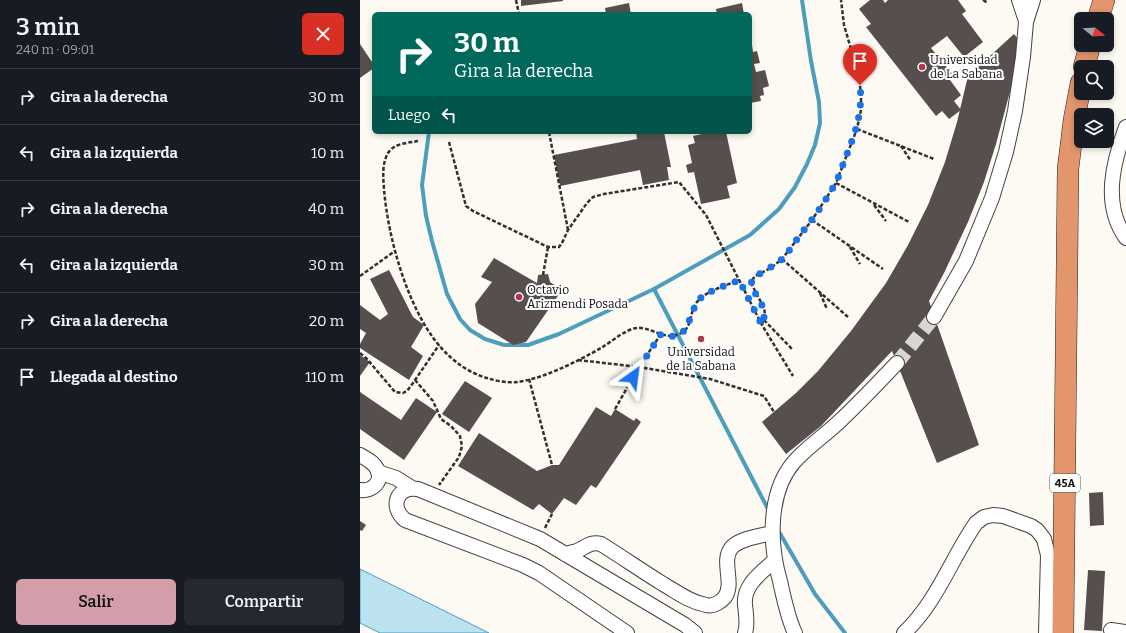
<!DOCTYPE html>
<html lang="es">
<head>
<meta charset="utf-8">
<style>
  body { margin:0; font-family:Bitter,serif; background:#242831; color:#f1f3f6; height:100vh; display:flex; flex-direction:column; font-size:15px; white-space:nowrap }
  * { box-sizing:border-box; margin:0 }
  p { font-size:13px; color:#9ea1a6 }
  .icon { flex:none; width:22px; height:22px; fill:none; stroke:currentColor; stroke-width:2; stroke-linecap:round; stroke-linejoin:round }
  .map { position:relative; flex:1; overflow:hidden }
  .drawer { display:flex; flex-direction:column; background:#171b24; width:360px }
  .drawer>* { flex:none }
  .guide { position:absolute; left:12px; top:12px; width:380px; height:122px; border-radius:6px; box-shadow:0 2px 6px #0003; background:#00695c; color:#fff; overflow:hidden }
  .needle { width:26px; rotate:108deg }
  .tools { position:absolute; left:714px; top:12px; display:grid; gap:8px }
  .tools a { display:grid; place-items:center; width:40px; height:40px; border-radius:6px; background:#171b24; box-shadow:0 2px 6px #0003; font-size:20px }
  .pin { position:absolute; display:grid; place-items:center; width:34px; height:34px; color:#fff; margin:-41px -17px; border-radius:50% 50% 50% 0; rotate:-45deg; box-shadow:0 0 4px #0007 }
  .pin .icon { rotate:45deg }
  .me { position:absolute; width:44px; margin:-22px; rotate:31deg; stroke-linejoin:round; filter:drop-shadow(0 0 3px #0008) }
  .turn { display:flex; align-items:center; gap:14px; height:84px; padding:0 16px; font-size:18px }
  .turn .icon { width:52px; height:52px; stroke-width:2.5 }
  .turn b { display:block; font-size:28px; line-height:34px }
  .then { display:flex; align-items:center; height:38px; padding:0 16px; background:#0003; gap:8px; font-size:15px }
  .round { display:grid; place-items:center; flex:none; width:42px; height:42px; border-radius:6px; background:#242831 }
  .headline { display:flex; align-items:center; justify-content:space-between; height:68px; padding:0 16px }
  h1 { font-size:24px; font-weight:600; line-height:30px }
  .primary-button { display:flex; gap:8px; margin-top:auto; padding:8px 16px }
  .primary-button a { flex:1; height:46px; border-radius:6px; background:#d39ea9; color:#111; font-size:16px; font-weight:600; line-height:46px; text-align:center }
  .primary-button a+a { background:#242831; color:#f1f3f6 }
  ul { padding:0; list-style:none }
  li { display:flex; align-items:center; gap:12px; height:56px; padding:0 16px; border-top:1px solid #363941 }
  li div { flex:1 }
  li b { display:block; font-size:15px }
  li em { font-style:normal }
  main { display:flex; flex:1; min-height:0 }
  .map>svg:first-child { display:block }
  .water { fill:#bde2ef; stroke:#4c9dbe }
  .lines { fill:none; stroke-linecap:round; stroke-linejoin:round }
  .stream { stroke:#4c9dbe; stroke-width:4 }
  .building { fill:#564f4d }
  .minor-tunnel { stroke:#d9d7d1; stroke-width:14; stroke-dasharray:14 7; stroke-linecap:butt }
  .minor-casing { stroke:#424242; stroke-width:16 }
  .highway-casing { stroke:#202020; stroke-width:22 }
  .path { stroke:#313131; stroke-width:2.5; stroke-dasharray:4 2; stroke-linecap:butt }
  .minor { stroke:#fff; stroke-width:14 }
  .highway { stroke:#e3956b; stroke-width:21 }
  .route { stroke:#1a73e8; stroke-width:7; stroke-dasharray:0 12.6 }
  .poi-dot { fill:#af374a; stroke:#fff; stroke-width:1.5 }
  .labels { text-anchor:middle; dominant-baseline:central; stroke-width:4; stroke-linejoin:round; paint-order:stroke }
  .shield { fill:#fff; stroke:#575757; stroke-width:1 }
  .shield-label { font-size:11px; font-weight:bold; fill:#0f0f0f }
  .poi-label { font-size:12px; fill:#0f0f0f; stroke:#fff; text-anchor:start }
</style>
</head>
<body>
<main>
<section class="drawer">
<div class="headline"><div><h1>3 min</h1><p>240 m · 09:01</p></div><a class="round" style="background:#d93025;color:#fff"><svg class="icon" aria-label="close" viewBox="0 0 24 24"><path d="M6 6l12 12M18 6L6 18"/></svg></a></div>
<ul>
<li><svg class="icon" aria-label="right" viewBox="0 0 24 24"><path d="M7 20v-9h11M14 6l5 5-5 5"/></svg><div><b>Gira a la derecha</b></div><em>30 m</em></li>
<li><svg class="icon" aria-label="left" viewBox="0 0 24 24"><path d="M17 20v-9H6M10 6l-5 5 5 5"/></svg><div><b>Gira a la izquierda</b></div><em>10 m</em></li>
<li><svg class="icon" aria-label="right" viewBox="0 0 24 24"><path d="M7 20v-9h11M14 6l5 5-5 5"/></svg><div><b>Gira a la derecha</b></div><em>40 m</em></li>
<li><svg class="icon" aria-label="left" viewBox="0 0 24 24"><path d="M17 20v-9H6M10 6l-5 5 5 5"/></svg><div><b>Gira a la izquierda</b></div><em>30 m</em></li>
<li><svg class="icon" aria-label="right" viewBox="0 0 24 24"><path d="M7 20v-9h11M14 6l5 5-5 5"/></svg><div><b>Gira a la derecha</b></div><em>20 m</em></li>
<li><svg class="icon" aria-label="arrive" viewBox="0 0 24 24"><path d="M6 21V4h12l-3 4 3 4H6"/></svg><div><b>Llegada al destino</b></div><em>110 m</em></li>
</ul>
<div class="primary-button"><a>Salir</a><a>Compartir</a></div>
</section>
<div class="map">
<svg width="766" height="633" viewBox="0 0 766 633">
  <rect width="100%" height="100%" fill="#fdfaf3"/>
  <path class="water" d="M0 569 129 633H20L0 623Z"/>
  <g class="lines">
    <g class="stream">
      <path d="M69 132 62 185 66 216 72 241 87 294 100 319 110 330 125 339 144 345H168L199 334 294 289 390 235 419 209 435 187 447 164 455 145 460 123 459 102 451 61 442 0"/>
      <path d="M294 289 410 513"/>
      <path d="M418 530 455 594 485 633"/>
    </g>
  </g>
  <g class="building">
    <path d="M161 0H203V1L161 6Z"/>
    <path d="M510 0H523L525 3 528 0H598L606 11 602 14 623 42 604 57 587 36 571 48 594 76 590 80 601 95 594 101 601 110 589 119 582 111 576 116 506 27 511 24 499 9Z"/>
    <path d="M269 3 271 14H246L245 8Z"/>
    <path d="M382 3 384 14H357L356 9Z"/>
    <path d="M654 34 658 39 652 84 636 144 624 182 608 222 584 273 569 301 619 445 577 463 532 351 461 426 426 454 402 422 436 393 458 371 491 331 526 283 548 245 568 205 585 162 597 122 608 76Z"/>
    <path d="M0 44 14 65V68L0 78Z"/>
    <path d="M392 45 393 52 397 51 400 63 394 64 396 72 405 70 409 86 403 88 404 95 400 96 401 101 390 103V46Z"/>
    <path d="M276 132H304L311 167H307L309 180 283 185 280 170 200 186 194 155 277 139Z"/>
    <path d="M351 132H366L377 183 367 186 370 198 341 204 334 172 328 173 326 165 332 163 328 145 335 143 333 136Z"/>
    <path d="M134 258 177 283 178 275 188 274 190 282 202 290 166 342 153 345 118 323 115 304 132 282 121 277Z"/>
    <path d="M29 270 53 317 64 325 51 347 63 356 49 380 0 348V344L6 333 0 329V305L20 320 28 314 10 279Z"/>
    <path d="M0 355 10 362 0 376Z"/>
    <path d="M105 381 132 398 109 432 82 414Z"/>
    <path d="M0 392 41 420 56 398 77 412 44 460 0 429Z"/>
    <path d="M236 407 251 416 255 409 274 421 276 418 281 422 236 488 231 485 216 505 204 498 192 514 179 504 173 510 98 466 119 433 177 471 192 465H199Z"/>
    <path d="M743 492 744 525 730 526 729 493Z"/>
    <path d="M0 521 6 525 2 531 0 530Z"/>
    <path d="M728 570 745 571 742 631 724 630Z"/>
  </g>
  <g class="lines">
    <path class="minor-tunnel" d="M537 363 574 317"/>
    <defs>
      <g id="minor">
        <path d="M659 0 666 21"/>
        <path d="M766 127C753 162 742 205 766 238"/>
        <path d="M574 317 606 261 632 198 646 152 655 111 663 57 666 22 673 0"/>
        <path d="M0 455C6 459 14 462 17 469 24 481 12 492 0 490"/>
        <path d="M18 472 36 478 52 488"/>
        <path d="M205 554C209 553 213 552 217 551 226 547 231 541 241 544 262 557 282 571 303 584 317 592 330 602 346 605 353 607 361 602 365 597 375 582 360 561 372 547 381 538 400 536 412 533"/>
        <path d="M751 630 766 632"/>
        <path d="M267 633 179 573 163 565 45 520C29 506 37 486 58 489L180 539 325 625 335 633"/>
        <path d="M385 633C388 624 386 614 385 605 383 585 401 573 414 561"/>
        <path d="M435 633C429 621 423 595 420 581 409 544 408 492 434 462 448 446 467 434 482 419 501 401 519 382 537 363"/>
        <path d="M544 633C577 602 591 559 616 523L624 517 633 515 643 516 671 526 677 530 684 539 688 555 686 633"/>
      </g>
      <g id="highway">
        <path d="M738 19 744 0"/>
        <path d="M724 67 730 45"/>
        <path d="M703 633 708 169 714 120 721 83"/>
      </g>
    </defs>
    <use href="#minor" class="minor-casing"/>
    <use href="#highway" class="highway-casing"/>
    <g class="path">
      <path d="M156 0 159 14"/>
      <path d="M623 0 628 3"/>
      <path d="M497 129 574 159"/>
      <path d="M189 132 208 230"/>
      <path d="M58 141C48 143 34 143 28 153 22 163 23 177 24 189 28 239 49 316 86 353 97 364 112 374 127 378 136 381 148 383 157 382 183 379 218 361 241 348 251 342 261 333 272 329 289 323 304 343 321 333 333 327 329 312 337 302 347 290 366 286 379 280"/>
      <path d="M89 142 106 206 113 211 188 247H199L202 243 208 230 227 203 233 197 244 194 319 182 346 215 402 325 433 376"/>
      <path d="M541 146 551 161"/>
      <path d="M476 183 549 222"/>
      <path d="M514 205 526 221"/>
      <path d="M452 220 523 269"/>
      <path d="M490 247 500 264"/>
      <path d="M422 259 488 317"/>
      <path d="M183 275 188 247"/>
      <path d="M0 276 35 251"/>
      <path d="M460 293 467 309"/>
      <path d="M404 320 432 349"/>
      <path d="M402 325 405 314 404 308 392 285 393 279 395 276 411 268 422 259 452 220 476 183 497 129 501 110V95L499 76 484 25 481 0"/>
      <path d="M0 353 7 359 35 392 43 393 47 391 53 383 79 345"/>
      <path d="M218 360 279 367 350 379 404 396 414 412"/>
      <path d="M169 379 192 465"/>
      <path d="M55 380 73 401 81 419 91 426 100 436 102 446 99 457 79 485"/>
      <path d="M255 409 279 367 301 334"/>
      <path d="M185 528 192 514"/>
    </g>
    <use href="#minor" class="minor"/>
    <use href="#highway" class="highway"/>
  </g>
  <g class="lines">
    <path class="route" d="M273 377 301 334C333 346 326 309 343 296 353 289 368 285 379 280L402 325C411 304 388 292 392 280 394 276 416 265 422 259 429 252 434 243 440 235 453 219 465 202 475 184 479 177 482 167 485 159 495 134 503 113 500 85"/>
  </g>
  <g class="poi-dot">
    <circle cx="562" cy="67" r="4"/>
    <circle cx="159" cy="297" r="4"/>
    <circle cx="341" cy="339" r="4"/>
  </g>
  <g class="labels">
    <rect class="shield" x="690" y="474" width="30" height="18" rx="3"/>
    <g class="shield-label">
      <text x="705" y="483">45A</text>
    </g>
    <g class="poi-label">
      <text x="570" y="60">Universidad<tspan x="570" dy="14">de La Sabana</tspan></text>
      <text x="167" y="290">Octavio<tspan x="167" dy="14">Arizmendi Posada</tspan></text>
      <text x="341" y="352" text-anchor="middle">Universidad<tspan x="341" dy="14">de la Sabana</tspan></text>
    </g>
  </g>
</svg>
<div class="tools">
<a><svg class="needle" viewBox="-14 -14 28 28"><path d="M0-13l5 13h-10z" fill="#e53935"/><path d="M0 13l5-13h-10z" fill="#9ea1a6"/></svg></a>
<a><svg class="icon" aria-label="search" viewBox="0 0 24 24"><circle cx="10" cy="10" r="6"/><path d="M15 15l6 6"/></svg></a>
<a><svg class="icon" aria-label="layers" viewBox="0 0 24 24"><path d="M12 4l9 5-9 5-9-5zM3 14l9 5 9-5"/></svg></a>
</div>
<div class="pin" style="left:500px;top:85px;background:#d93025"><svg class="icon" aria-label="arrive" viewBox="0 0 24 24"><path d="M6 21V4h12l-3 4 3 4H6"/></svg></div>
<svg class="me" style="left:273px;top:377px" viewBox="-20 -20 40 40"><path d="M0-17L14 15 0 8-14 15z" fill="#1a73e8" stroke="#fff" stroke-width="4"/></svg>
<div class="guide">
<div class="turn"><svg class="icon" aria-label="right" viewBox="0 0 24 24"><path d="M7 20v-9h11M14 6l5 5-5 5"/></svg><div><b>30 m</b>Gira a la derecha</div></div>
<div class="then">Luego<svg class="icon" aria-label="left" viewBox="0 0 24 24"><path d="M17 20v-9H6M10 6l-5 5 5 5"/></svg></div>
</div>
</div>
</main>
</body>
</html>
